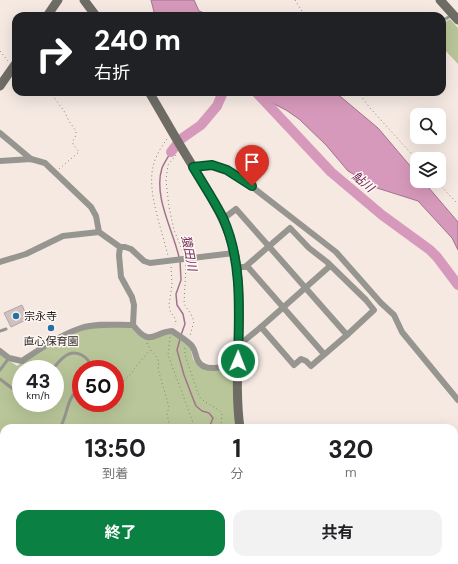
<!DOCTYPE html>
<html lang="ja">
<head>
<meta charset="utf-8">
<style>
  body { margin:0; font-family:"DM Sans","Noto Sans JP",sans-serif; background:#f2f2f2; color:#202124; height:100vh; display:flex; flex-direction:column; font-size:15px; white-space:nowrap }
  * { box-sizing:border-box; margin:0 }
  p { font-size:13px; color:#757577 }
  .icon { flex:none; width:22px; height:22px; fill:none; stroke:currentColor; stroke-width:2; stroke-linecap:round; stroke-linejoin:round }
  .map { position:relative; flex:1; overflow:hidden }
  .panel { position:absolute; left:0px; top:424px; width:458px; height:140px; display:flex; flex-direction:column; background:#fff; border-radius:12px 12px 0 0; box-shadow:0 4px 16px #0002 }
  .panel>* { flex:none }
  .top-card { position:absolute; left:12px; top:12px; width:434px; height:84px; border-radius:12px; box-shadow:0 4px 16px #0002; background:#202124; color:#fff; overflow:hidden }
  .tools { position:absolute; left:410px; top:108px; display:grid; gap:8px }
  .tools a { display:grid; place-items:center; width:36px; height:36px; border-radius:8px; background:#fff; box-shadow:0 4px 16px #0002; font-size:20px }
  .speed { position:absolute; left:12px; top:360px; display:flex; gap:8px; font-size:20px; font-weight:700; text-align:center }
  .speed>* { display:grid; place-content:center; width:52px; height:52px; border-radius:50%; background:#fff; box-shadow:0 4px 16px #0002; line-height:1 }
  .speed small { font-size:10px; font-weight:400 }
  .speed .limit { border:6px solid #d22; background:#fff; color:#111 }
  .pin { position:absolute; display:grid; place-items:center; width:34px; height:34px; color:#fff; margin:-41px -17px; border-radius:50% 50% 50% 0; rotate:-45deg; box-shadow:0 0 4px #0007 }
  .pin .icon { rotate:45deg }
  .me { position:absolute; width:44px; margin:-22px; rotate:1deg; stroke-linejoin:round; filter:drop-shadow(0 0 3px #0008) }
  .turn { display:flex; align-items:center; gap:14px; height:84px; padding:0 16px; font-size:18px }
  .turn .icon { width:52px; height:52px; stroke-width:2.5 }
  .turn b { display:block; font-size:28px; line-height:34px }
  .eta { display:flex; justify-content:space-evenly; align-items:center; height:68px; text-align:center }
  .eta b { font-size:24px; font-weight:700; line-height:28px }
  .action { display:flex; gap:8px; margin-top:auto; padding:8px 16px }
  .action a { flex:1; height:46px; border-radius:12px; background:#0b8043; color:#fff; font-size:16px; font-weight:700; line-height:46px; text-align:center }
  .action a+a { background:#f2f2f2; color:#202124 }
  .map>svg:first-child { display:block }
  .green { fill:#b9c699; fill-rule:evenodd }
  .water { fill:#d799bb; stroke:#a1748b }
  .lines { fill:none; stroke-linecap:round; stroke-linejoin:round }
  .stream { stroke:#a1748b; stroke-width:1.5 }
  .river { stroke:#d799bb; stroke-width:10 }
  .building { fill:#cfc1c1; stroke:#b2a5a4 }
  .path { stroke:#89817d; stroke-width:1; stroke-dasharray:1 3; stroke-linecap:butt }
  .lane { stroke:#979590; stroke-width:3 }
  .street { stroke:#979590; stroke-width:6 }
  .secondary { stroke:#6e6c65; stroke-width:9 }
  .route-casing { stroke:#07532c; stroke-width:10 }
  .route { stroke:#0b8043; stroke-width:7 }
  .poi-dot { fill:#2770a3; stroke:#fef7f3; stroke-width:1.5 }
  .labels { text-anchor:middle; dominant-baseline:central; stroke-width:3; stroke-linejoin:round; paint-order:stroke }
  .poi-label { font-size:11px; fill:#221e1b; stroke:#fef7f3; text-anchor:start }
  .water-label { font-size:12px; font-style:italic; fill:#702855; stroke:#fef7f3 }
</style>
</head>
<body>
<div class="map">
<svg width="458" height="564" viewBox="0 0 458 564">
  <rect width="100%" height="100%" fill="#f5e9e2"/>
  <g class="green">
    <path d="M450 19 458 28V64L442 47V24Z"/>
    <path d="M101 326 132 327 135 332 143 338 172 332 190 346 193 359 199 367 214 370 236 363 235 428H4V531L0 524V354L17 366 39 351 82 329ZM21 369H55V403H21ZM81 369H115V403H81Z"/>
    <path d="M22 560H154L156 564H24Z"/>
  </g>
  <g class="water">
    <path d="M151 0H194L199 11 212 16H155Z"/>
    <path d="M250 92H335L378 128 417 174V181H423L458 222V250L452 238 418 201 377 188 348 171 326 145 299 119 286 110Z"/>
  </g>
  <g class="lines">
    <g class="stream">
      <path d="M171 152C168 157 164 163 162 168 153 196 173 230 179 257"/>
      <path d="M180 261 181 280 176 294 177 305 183 314 185 324 181 335"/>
      <path d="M180 339 177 350 184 375 192 396 196 406 202 411 209 413 213 418 209 428"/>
      <path d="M262 560 264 564"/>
    </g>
    <g class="river">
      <path d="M256 92 331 172 382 215 430 250 437 257 458 285"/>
      <path d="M171 152 181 139 201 125 217 106 223 92"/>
    </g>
  </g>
  <path class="building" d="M22 305 28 319 11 327 4 313Z"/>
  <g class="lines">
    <g class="path">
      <path d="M295 0 305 16"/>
      <path d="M0 51 8 61"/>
      <path d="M50 92 64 111 69 121 76 131V135L73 141V144L79 152 59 169"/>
      <path d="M358 92 370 108 417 160"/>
      <path d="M167 139C161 147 155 157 153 167 147 192 162 230 168 256"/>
      <path d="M176 155 168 165 166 180 169 207 174 230 183 252"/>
      <path d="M436 181 458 204"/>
      <path d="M186 265 184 304 191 314 194 321 190 336"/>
      <path d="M171 267 172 285 169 305 170 311 176 320 175 325"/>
      <path d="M170 337 168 355 191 417 193 423 191 428"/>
      <path d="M147 343C151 355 161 354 158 369L169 407 167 414 170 428"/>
      <path d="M185 348V355L199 396C205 404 215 406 222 413L221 428"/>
      <path d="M121 388 124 380 132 373 134 369 150 350"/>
      <path d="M250 560 252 564"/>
      <path d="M270 560 272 564"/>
    </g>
    <g class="lane">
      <path d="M442 21 452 15"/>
      <path d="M0 331 6 329"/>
      <path d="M53 369C56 365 60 360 64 357 75 348 90 356 91 369"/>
      <path d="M0 370 9 358"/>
      <path d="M0 379 17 392 21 393"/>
      <path d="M60 428C69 412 65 400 81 386"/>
      <path d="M0 522 4 519"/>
    </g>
    <g class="street">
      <path d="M0 133 31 159"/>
      <path d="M0 161 31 159 45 163 91 207 96 216 99 232"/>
      <path d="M193 167 212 165 227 171 251 186 336 252 381 303 394 315 402 332 458 400"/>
      <path d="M223 219 236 209 347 335 311 366 306 361 301 359 294 365 261 327 244 341 238 343"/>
      <path d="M120 247 119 255 121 277 132 297 134 305 133 325C151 348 153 332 172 331 179 336 187 340 192 346 196 351 195 356 198 361 205 374 228 366 238 361"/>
      <path d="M0 262 26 254 63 236 99 232 120 247H125L131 249 144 261 150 263 234 253"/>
      <path d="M247 266 324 354"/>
      <path d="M236 267H245L290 228 309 248 327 262 366 300 374 310 347 335"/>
      <path d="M261 327 330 266"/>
      <path d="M0 351 9 358 22 361C40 349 60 335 81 328 97 323 116 325 133 325"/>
      <path d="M454 506 458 502"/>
      <path d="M56 564 74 560"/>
      <path d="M404 564 405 560"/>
    </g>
    <g class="secondary">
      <path d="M84 0 96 16"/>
      <path d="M440 0 458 20"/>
      <path d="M47 16 58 0"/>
      <path d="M0 86 16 63"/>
      <path d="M149 92C164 117 178 143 194 168 210 195 227 221 234 252 246 309 232 371 240 428"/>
      <path d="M0 532 4 538"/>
      <path d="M19 560 22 564"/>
      <path d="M313 560 316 564"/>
    </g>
  </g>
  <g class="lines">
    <defs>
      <path id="route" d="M238 361C239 314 243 262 223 218 214 200 203 184 193 167L212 165 227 170 252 186"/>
    </defs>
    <use href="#route" class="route-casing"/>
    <use href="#route" class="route"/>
  </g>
  <g class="poi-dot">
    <circle cx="16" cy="316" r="4"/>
    <circle cx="51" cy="328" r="4"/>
  </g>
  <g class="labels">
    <g class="poi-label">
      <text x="24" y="316">宗永寺</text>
      <text x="51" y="341" text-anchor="middle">直心保育園</text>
    </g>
    <g class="water-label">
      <text transform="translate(363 182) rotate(40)">鮎川</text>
      <text transform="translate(189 253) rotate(79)">猿田川</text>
    </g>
  </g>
</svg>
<div class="tools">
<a><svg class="icon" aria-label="search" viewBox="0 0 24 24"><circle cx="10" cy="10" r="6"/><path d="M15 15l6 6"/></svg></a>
<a><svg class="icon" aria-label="layers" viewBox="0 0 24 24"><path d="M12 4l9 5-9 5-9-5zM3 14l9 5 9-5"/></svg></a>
</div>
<div class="speed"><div>43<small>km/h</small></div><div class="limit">50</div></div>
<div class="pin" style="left:252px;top:186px;background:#d93025"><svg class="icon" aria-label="arrive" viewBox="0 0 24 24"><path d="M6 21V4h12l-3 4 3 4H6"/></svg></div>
<svg class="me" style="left:238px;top:361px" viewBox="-20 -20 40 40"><circle r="17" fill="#0b8043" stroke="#fff" stroke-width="3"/><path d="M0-11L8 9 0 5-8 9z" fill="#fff"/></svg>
<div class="top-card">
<div class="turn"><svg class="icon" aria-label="right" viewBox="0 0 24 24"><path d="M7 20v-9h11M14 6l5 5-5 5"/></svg><div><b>240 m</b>右折</div></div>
</div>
<section class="panel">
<div class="eta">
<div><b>13:50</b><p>到着</p></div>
<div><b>1</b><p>分</p></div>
<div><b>320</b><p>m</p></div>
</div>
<div class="action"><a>終了</a><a>共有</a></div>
</section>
</div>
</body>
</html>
